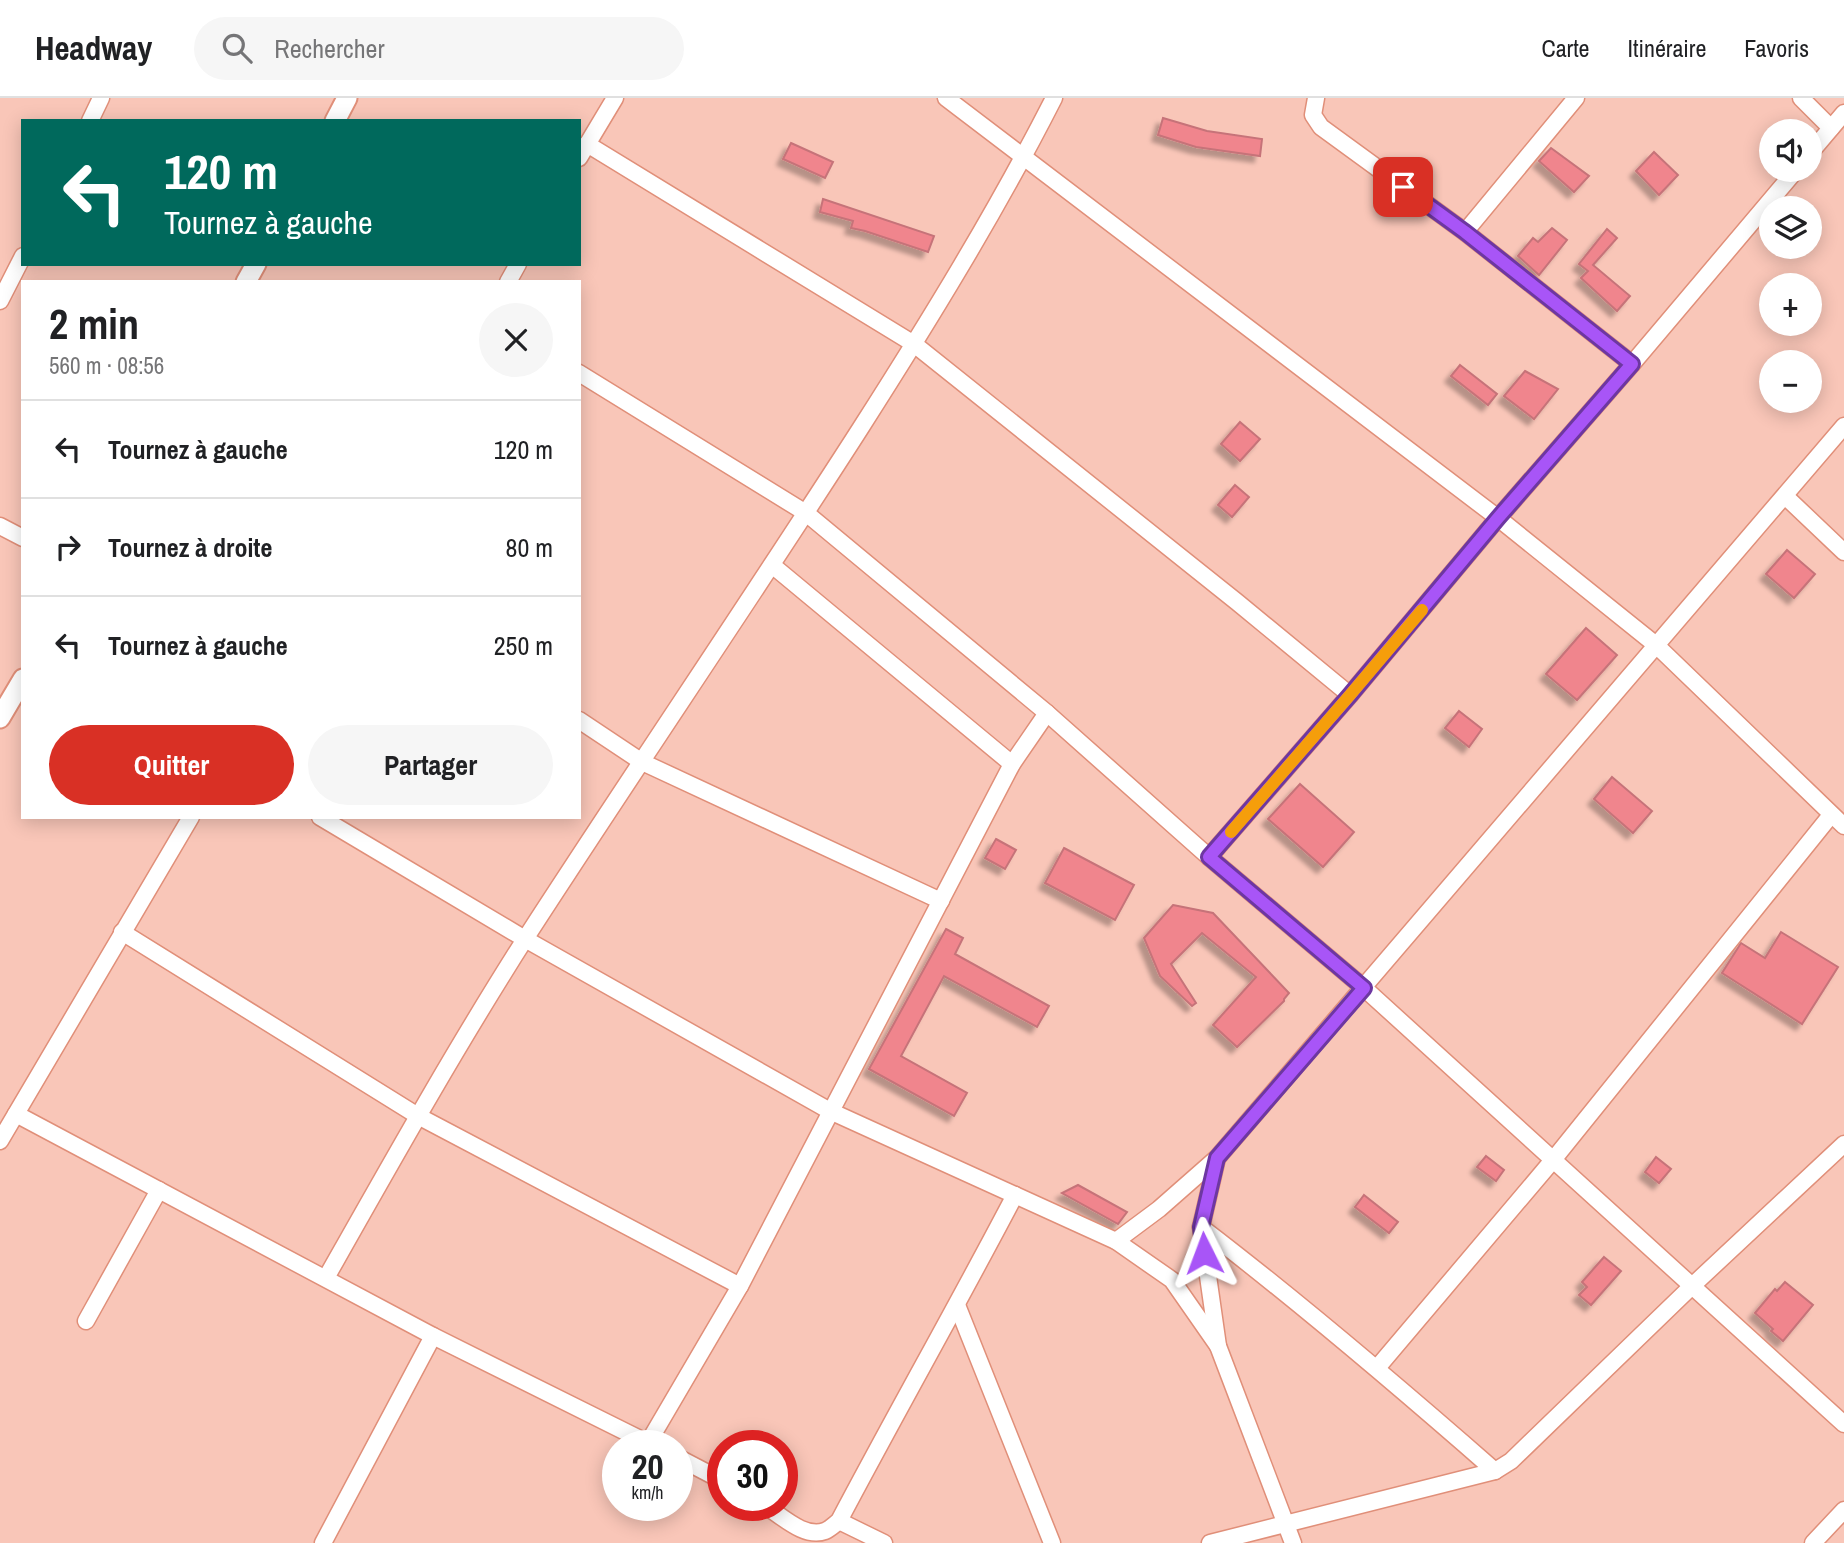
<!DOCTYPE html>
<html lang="fr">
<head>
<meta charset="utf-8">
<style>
  body { margin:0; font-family:"Archivo Narrow",sans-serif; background:#f6f6f6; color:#202124; height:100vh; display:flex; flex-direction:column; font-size:26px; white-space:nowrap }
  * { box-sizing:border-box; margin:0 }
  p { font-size:23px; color:#757577 }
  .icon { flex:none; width:38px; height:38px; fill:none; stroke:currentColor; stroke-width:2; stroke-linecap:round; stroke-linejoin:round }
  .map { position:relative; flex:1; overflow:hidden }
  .sheet { position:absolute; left:21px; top:182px; width:560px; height:539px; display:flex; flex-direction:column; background:#fff; border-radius:0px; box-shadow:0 4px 18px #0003 }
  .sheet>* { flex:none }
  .guide { position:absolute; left:21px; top:21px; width:560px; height:147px; border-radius:0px; box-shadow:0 4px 18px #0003; background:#00695c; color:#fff; overflow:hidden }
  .tools { position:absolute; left:1759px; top:21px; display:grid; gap:14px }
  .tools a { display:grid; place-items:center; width:63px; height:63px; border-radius:50%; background:#fff; box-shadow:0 4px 18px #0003; font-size:35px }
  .speed { position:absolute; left:602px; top:1332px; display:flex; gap:14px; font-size:35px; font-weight:700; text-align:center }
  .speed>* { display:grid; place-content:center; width:91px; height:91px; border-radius:50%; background:#fff; box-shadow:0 4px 18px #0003; line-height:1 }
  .speed small { font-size:18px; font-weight:400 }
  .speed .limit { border:10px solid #d22; background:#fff; color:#111 }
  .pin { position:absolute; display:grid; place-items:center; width:60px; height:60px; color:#fff; margin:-30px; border-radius:14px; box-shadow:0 4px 10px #0006 }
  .me { position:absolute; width:77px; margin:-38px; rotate:357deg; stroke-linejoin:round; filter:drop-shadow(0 0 5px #0008) }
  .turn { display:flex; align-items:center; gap:24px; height:147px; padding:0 28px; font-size:32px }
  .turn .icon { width:91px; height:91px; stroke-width:2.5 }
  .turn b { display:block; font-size:49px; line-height:60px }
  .round { display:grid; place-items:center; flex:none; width:74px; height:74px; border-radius:37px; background:#f6f6f6 }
  .summary { display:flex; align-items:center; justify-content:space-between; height:119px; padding:0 28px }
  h1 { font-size:42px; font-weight:800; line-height:52px }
  .cta { display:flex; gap:14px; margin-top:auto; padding:14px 28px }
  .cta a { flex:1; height:80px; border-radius:42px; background:#d93025; color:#fff; font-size:28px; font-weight:800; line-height:80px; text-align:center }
  .cta a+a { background:#f6f6f6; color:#202124 }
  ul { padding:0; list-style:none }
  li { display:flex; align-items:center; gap:21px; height:98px; padding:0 28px; border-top:2px solid #e0e0e0 }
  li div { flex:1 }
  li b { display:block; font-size:26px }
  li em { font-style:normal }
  header { display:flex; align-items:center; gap:42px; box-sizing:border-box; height:98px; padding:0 35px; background:#fff; border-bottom:2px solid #e0e0e0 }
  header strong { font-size:33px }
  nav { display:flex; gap:38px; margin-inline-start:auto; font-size:24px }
  .search { width:490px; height:63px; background:#f6f6f6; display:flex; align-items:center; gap:18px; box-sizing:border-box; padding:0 24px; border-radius:38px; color:#757577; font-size:26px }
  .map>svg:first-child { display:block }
  .building { fill:#f0858d; stroke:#c67379; stroke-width:2; filter:url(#shadow) }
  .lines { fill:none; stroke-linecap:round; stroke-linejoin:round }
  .minor-casing { stroke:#e08f79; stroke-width:19 }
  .tertiary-casing { stroke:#e08f79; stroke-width:23 }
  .minor { stroke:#fff; stroke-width:16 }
  .tertiary { stroke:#fff; stroke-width:19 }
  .route-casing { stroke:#6d37a1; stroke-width:18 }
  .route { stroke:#a855f7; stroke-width:12 }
  .slow { stroke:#f59e0b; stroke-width:12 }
</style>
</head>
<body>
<header>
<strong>Headway</strong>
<div class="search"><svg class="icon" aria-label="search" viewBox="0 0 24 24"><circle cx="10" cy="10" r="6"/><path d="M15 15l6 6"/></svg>Rechercher</div>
<nav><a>Carte</a><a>Itinéraire</a><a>Favoris</a></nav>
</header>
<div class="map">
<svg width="1844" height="1445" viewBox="0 0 1844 1445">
  <defs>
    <filter id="shadow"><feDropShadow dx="-6" dy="6" stdDeviation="2" flood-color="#0004"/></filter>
  </defs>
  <rect width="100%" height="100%" fill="#f9c6b8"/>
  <g class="building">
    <path d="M1163 20 1207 33 1262 41 1260 58 1196 49 1158 37Z"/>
    <path d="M791 45 833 64 825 80 783 61Z"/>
    <path d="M1551 50 1589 78 1574 94 1539 63Z"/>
    <path d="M1654 54 1678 77 1659 97 1636 73Z"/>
    <path d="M823 101 934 138 928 154 865 133 851 130 853 123 820 114Z"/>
    <path d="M1552 130 1567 142 1539 177 1518 158 1533 140 1538 144Z"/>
    <path d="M1607 131 1617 140 1593 167 1630 198 1617 213 1581 180 1588 173 1579 166Z"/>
    <path d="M1460 267 1497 296 1488 307 1451 278Z"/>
    <path d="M1525 273 1558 291 1534 321 1504 298Z"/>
    <path d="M1240 324 1260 341 1240 363 1221 346Z"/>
    <path d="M1235 387 1249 399 1232 419 1218 407Z"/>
    <path d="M1787 452 1815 476 1794 500 1766 476Z"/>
    <path d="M1586 530 1617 557 1577 602 1546 576Z"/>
    <path d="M1459 613 1482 631 1469 649 1445 630Z"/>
    <path d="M1612 679 1652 713 1633 735 1594 701Z"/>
    <path d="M1300 686 1354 734 1323 769 1268 721Z"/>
    <path d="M996 741 1016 752 1005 771 985 760Z"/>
    <path d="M1064 750 1134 787 1115 822 1045 785Z"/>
    <path d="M1173 807 1213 815 1289 895 1284 901V903L1237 949 1213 927 1256 879 1202 835 1171 866 1196 905 1192 908 1160 878 1144 840Z"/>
    <path d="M946 831 963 840 955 856 1049 908 1037 929 944 878 901 958 967 995 954 1018 869 971Z"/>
    <path d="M1781 834 1838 869 1802 926 1722 875 1741 845 1765 860Z"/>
    <path d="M1486 1058 1504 1072 1496 1083 1477 1069Z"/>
    <path d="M1656 1059 1671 1071 1659 1085 1645 1074Z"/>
    <path d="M1078 1087 1127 1114 1118 1126 1062 1095Z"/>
    <path d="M1364 1097 1398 1124 1389 1135 1355 1109Z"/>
    <path d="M1604 1159 1621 1173 1591 1207 1579 1197 1587 1189 1582 1184Z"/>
    <path d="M1785 1184 1813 1207 1783 1243 1771 1233 1773 1231 1755 1215 1775 1191 1777 1193Z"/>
  </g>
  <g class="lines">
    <defs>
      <g id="minor">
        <path d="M946 0 1498 420 1656 547 1844 728"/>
        <path d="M1316 0 1313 17 1321 29 1465 134 1632 266"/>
        <path d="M1801 0 1831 30"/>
        <path d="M90 23 101 0"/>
        <path d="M587 46 914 246 1237 504 1350 597"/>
        <path d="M1810 55 1844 15"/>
        <path d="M579 60 615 0"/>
        <path d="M1465 134 1576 0"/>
        <path d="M508 184 518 166"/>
        <path d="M0 203 23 158"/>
        <path d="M579 275 806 415 1047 615 1209 759 1364 890 1844 1326"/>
        <path d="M1785 398 1844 454"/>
        <path d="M0 428 23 440"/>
        <path d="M772 467 1012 666"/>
        <path d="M579 622 642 664 941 803"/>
        <path d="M320 719 525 841 830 1013 1116 1143 1172 1182 1218 1248"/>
        <path d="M1209 759 1350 597 1498 420 1632 266 1796 72"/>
        <path d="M122 834 418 1018 740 1188 1012 666 1047 615"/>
        <path d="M16 1016 433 1238 654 1348"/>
        <path d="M0 1043 191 719"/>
        <path d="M1217 1060 1201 1129 1218 1248 1293 1445"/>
        <path d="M1201 1129C1302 1206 1399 1289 1495 1373"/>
        <path d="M1116 1143 1159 1111 1217 1060 1844 328"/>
        <path d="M326 1180C391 1065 456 949 527 838 637 668 751 501 860 331 929 223 996 114 1054 0"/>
        <path d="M957 1207 1052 1445"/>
        <path d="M86 1223 159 1092"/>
        <path d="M1377 1270 1553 1062 1831 717"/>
        <path d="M648 1345 740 1188"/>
        <path d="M677 1359 723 1383"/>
        <path d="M764 1407C781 1417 804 1441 825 1433 830 1431 835 1426 839 1423 897 1313 958 1206 1015 1097"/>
        <path d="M839 1423 884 1445"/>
        <path d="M323 1445 433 1238"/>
        <path d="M1210 1445 1495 1373 1511 1363 1692 1188 1844 1046"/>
        <path d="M1813 1445 1844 1412"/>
      </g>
      <g id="tertiary">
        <path d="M335 23 347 0"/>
        <path d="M246 184 256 166"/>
        <path d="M0 620 23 581"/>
      </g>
    </defs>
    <use href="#minor" class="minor-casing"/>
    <use href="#tertiary" class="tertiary-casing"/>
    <use href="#minor" class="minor"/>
    <use href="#tertiary" class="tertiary"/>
  </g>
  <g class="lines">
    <defs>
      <path id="route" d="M1204 1155 1201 1129 1217 1060 1364 890 1209 759 1350 597 1498 420 1632 266 1465 134 1403 89"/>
    </defs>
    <use href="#route" class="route-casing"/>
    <use href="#route" class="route"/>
    <path class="slow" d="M1231 734 1350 597 1422 512"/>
  </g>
</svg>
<div class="tools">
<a><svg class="icon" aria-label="sound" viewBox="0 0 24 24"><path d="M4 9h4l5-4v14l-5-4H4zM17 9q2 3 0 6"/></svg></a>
<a><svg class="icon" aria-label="layers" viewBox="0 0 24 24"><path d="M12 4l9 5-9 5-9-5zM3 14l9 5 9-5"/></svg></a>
<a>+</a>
<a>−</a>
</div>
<div class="speed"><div>20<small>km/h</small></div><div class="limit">30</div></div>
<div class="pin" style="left:1403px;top:89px;background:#d93025"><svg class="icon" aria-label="arrive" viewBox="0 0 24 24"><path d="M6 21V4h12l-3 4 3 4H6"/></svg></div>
<svg class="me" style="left:1204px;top:1155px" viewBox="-20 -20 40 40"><path d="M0-17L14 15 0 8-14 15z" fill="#a855f7" stroke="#fff" stroke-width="4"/></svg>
<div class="guide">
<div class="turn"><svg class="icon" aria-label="left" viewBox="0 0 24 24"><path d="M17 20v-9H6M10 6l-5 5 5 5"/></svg><div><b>120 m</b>Tournez à gauche</div></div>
</div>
<section class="sheet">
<div class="summary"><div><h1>2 min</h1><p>560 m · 08:56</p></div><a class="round"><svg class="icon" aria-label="close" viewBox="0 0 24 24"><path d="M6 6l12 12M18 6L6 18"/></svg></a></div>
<ul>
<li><svg class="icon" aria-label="left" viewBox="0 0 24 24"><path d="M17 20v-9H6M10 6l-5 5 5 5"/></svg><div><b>Tournez à gauche</b></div><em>120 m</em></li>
<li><svg class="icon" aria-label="right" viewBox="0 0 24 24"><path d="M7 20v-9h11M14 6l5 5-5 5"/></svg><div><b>Tournez à droite</b></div><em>80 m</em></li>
<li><svg class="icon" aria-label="left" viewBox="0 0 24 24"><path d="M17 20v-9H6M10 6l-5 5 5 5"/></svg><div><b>Tournez à gauche</b></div><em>250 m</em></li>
</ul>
<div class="cta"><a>Quitter</a><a>Partager</a></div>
</section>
</div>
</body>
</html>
